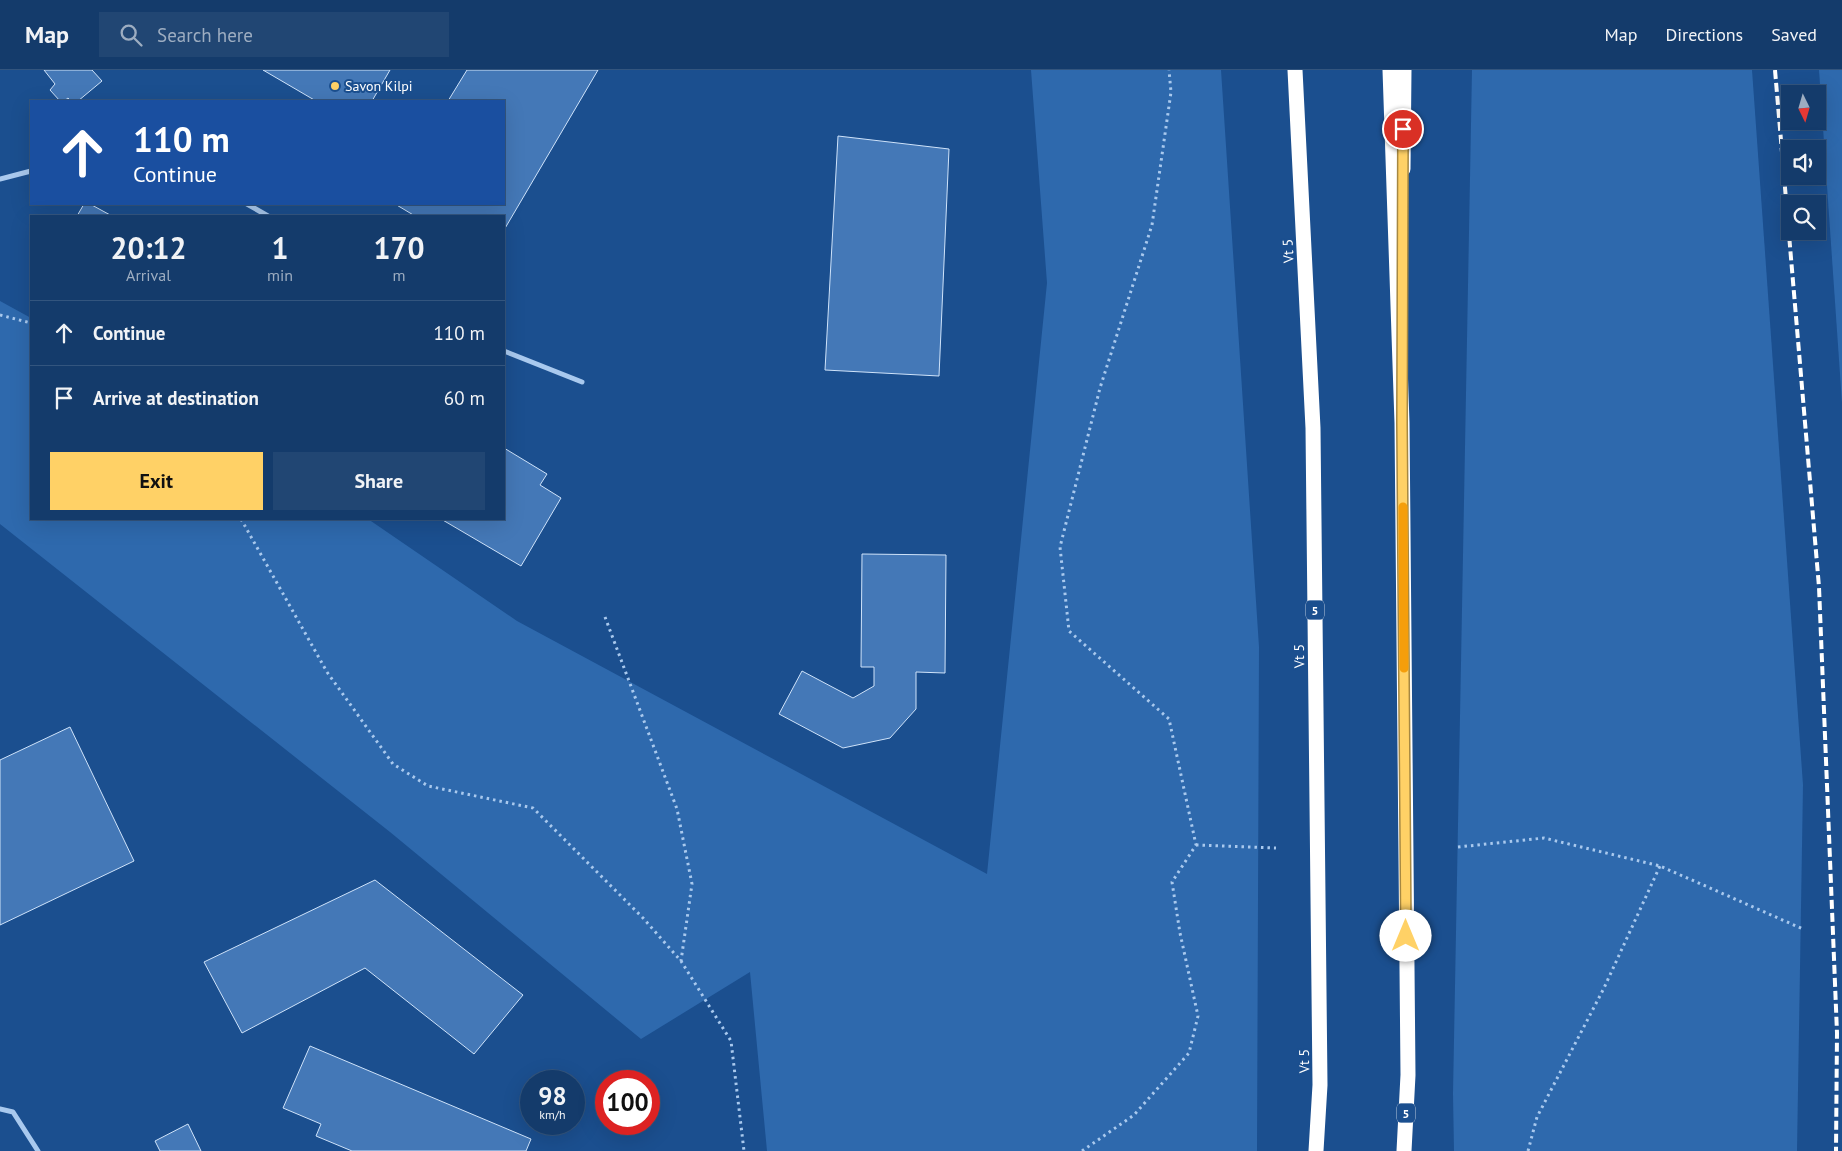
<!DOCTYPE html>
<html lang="en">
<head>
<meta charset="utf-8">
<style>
  body { margin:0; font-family:"PT Sans",sans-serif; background:#214673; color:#f1f3f6; height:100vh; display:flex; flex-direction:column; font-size:19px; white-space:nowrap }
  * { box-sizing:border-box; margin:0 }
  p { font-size:16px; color:#9dadc1 }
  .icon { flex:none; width:28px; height:28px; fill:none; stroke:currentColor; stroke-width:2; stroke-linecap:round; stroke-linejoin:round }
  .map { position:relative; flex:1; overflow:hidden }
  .side { position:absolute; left:30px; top:145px; width:475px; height:305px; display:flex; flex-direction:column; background:#143b6b; border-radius:0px; box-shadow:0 5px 20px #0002,0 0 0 1px #33557e }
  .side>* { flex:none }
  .hud { position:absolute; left:30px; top:30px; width:475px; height:105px; border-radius:0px; box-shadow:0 5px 20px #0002,0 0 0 1px #33557e; background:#1a4fa0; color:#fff; overflow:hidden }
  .needle { width:32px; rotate:175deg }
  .buttons { position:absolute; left:1781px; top:15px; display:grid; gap:10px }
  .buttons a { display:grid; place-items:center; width:45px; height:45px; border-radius:0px; background:#143b6b; box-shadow:0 5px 20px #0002,0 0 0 1px #33557e; font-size:25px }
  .speed { position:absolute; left:520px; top:1000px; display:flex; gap:10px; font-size:25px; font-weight:700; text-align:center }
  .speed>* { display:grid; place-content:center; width:65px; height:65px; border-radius:50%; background:#143b6b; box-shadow:0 5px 20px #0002,0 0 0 1px #33557e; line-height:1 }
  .speed small { font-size:12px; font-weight:400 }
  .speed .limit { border:8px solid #d22; background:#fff; color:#111 }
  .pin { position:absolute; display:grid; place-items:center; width:42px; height:42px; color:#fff; margin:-21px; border:2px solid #fff; border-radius:50%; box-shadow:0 1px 5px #0007 }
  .me { position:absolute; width:55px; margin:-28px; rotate:0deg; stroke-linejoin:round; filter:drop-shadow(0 0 4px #0008) }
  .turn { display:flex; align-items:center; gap:18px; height:105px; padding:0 20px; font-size:22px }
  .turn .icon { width:65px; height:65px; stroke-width:2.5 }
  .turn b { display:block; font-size:35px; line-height:42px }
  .eta { display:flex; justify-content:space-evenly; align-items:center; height:85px; text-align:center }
  .eta b { font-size:30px; font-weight:600; line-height:35px }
  .primary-button { display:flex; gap:10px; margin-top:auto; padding:10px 20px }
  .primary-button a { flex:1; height:58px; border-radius:0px; background:#ffd166; color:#111; font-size:20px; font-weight:600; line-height:58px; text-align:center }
  .primary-button a+a { background:#214673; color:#f1f3f6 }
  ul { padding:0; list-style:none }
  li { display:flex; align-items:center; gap:15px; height:65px; padding:0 20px; border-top:1px solid #33557e }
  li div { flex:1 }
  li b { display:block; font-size:19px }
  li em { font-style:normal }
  header { display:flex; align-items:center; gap:30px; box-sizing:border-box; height:70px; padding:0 25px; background:#143b6b; border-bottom:1px solid #33557e }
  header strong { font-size:24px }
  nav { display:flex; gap:28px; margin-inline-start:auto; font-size:18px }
  .search { width:350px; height:45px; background:#214673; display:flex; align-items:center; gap:12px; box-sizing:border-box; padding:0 18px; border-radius:0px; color:#9dadc1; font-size:19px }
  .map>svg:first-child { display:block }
  .green { fill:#2e69ad }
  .building { fill:#4478b7; stroke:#cfe3fa }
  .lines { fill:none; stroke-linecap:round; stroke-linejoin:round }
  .path { stroke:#a9c9ee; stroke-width:3; stroke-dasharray:2.5 4; stroke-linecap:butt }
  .minor { stroke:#a9c9ee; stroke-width:5 }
  .motorway { stroke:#fff; stroke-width:15 }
  .rail { stroke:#fff; stroke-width:4; stroke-dasharray:9 4; stroke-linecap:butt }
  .route-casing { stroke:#a68842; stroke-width:12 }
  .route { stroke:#ffd166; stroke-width:9 }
  .slow { stroke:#f59e0b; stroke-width:9 }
  .poi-dot { fill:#ffd166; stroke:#1b4f8f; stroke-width:2 }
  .labels { text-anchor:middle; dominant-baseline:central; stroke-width:4; stroke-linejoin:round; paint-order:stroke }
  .shield { fill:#1b4f8f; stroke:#bbcadd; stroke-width:1 }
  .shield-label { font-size:12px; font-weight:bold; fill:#fff }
  .poi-label { font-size:14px; fill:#fff; stroke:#1b4f8f; text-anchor:start }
  .street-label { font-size:14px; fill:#fff; stroke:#1b4f8f }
</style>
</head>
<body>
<header>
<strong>Map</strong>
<div class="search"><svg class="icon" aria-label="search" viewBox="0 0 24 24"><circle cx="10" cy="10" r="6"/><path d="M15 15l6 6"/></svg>Search here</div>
<nav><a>Map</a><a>Directions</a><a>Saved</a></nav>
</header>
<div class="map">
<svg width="1842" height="1081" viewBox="0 0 1842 1081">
  <rect width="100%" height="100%" fill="#1b4f8f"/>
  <g class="green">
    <path d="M1031 0H1221L1259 577 1257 1081H767L750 902 641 969 390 762 0 454V231L31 248V449H368L517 551 987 804 1047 213Z"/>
    <path d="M1472 0H1752L1803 715 1797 1081H1454L1453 1024Z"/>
    <path d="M1819 0H1842V333Z"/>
  </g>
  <g class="building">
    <path d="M44 0H92L102 11 78 31H71L68 28 64 31H60L50 20 55 14Z"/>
    <path d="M263 0H390L372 31H316Z"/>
    <path d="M467 0H598L504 160V146H415L395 134H504V31H448Z"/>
    <path d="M838 66 949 79 939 306 825 300Z"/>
    <path d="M84 134H90L112 146H77Z"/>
    <path d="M504 378 547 404 540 415 561 428 521 496 441 449H504Z"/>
    <path d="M862 484 946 485 945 603 916 602V639L890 668 843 678 779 644 802 601 853 628 874 616V597H861Z"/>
    <path d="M70 657 134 791 0 855V690Z"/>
    <path d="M375 810 523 925 474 984 365 898 242 963 204 892Z"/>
    <path d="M310 976 531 1069 526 1081H352L316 1066 321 1054 283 1038Z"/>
    <path d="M188 1054 201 1081H160L155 1071Z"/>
  </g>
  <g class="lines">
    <g class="path">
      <path d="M0 245 31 253"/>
      <path d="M241 449 327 602 393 694 428 716 533 738 643 848 681 891 731 971 744 1081"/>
      <path d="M605 547 677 739 692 814 681 891"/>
      <path d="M1196 775 1276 778"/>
      <path d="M1458 777 1544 768 1660 796 1803 859"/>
      <path d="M1082 1081 1134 1045 1189 983 1198 946 1180 863 1172 812 1196 775 1169 649 1069 561 1060 477 1100 318 1152 155 1171 22 1169 0"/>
      <path d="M1528 1081 1537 1047 1604 918 1660 796"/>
    </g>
    <g class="minor">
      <path d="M0 109 31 101"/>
      <path d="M247 134 268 146"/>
      <path d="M504 281 582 312"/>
      <path d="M0 1039 13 1042 38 1081"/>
    </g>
    <g class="motorway">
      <path d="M1295 0 1313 358 1320 1015 1316 1081"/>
      <path d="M1390 0 1402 353 1408 1005 1404 1081"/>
      <path d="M1403 99 1404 0"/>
    </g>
    <path class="rail" d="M1775 0 1819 517 1837 963 1836 1081"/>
  </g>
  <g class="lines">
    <defs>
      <path id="route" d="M1403 59 1402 353 1406 866"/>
    </defs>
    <use href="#route" class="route-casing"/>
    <use href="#route" class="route"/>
    <path class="slow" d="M1403 437 1404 598"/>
  </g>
  <circle class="poi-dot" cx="335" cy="16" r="5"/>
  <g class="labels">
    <g class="shield">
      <rect x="1306" y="530.5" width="18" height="19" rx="4"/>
      <rect x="1397" y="1033.5" width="18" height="19" rx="4"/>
    </g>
    <g class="shield-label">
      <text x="1315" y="540">5</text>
      <text x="1406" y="1043">5</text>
    </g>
    <g class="poi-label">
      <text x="345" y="16">Savon Kilpi</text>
    </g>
    <g class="street-label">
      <text transform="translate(1288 181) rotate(-93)">Vt 5</text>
      <text transform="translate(1299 586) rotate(-91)">Vt 5</text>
      <text transform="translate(1304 991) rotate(-91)">Vt 5</text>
    </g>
  </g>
</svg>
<div class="buttons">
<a><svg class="needle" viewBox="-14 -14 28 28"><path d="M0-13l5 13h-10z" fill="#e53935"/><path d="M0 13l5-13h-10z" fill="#9dadc1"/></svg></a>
<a><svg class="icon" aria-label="sound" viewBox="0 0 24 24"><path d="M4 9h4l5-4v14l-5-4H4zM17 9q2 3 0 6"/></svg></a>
<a><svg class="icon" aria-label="search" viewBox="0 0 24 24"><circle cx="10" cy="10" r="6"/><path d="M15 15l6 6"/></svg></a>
</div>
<div class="speed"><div>98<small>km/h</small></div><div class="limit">100</div></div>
<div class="pin" style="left:1403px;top:59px;background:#d93025"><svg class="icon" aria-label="arrive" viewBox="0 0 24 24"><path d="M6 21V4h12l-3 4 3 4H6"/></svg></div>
<svg class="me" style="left:1406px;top:866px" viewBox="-20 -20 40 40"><circle r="19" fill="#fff"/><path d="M0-13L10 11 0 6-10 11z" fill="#ffd166"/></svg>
<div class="hud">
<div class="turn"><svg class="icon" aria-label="ahead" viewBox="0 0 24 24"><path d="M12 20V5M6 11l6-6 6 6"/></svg><div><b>110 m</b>Continue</div></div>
</div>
<section class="side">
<div class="eta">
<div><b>20:12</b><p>Arrival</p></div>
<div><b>1</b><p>min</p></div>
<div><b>170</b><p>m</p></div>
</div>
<ul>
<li><svg class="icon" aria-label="ahead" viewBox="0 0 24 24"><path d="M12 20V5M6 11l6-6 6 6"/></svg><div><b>Continue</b></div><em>110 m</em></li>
<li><svg class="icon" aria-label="arrive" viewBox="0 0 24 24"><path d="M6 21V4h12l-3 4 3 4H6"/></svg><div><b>Arrive at destination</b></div><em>60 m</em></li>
</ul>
<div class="primary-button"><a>Exit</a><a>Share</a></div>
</section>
</div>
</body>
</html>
